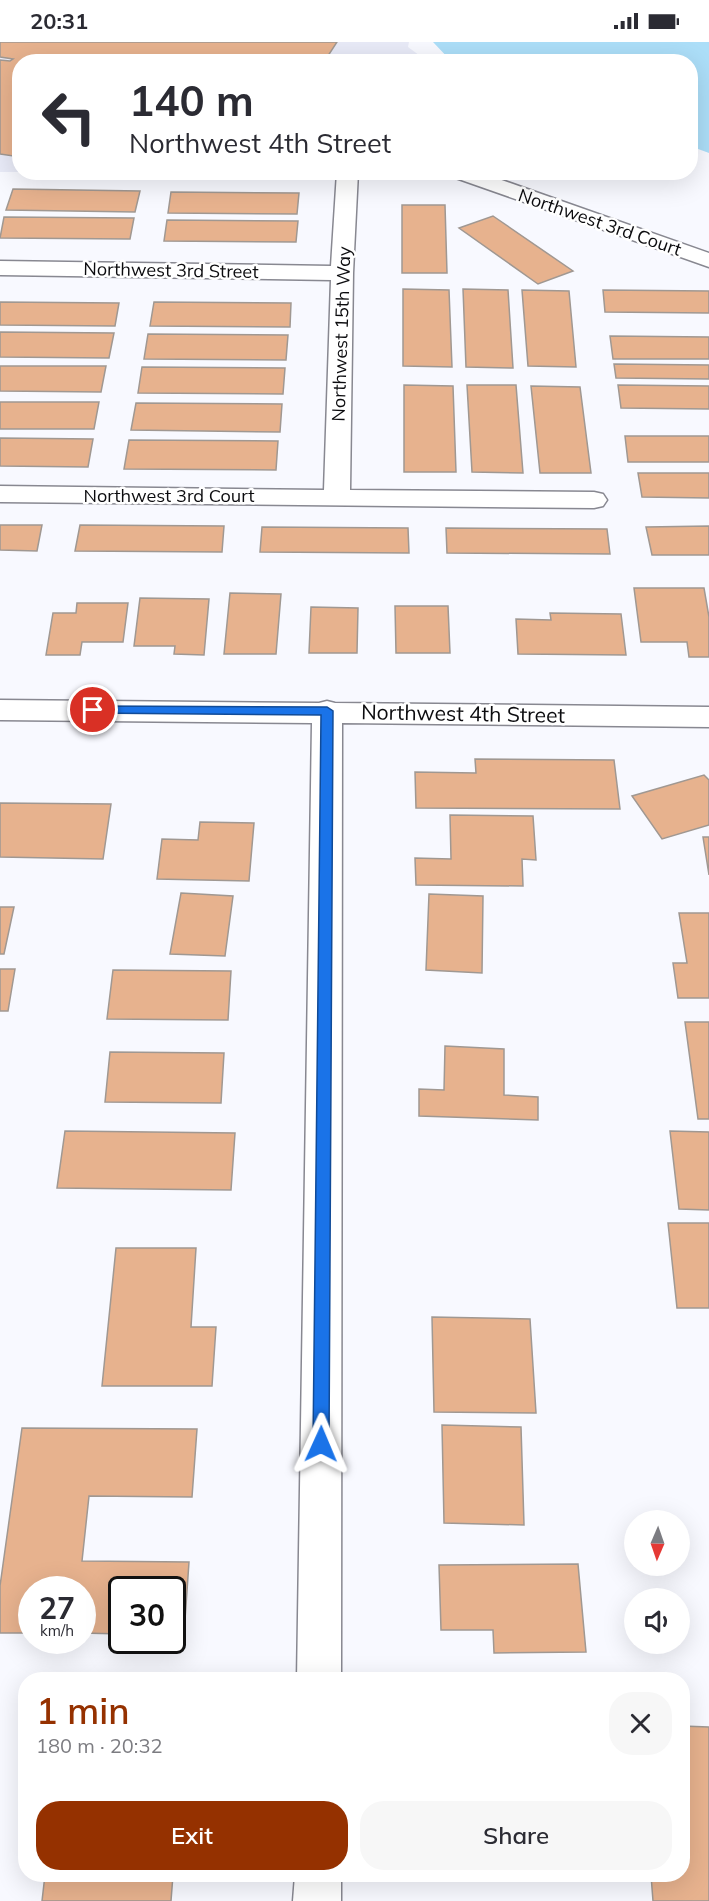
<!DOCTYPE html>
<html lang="en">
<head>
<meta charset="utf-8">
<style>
  body { margin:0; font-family:Mulish,sans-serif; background:#f7f7f7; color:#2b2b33; height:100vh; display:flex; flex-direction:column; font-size:22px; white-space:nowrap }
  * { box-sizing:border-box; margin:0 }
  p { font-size:20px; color:#7c7c81 }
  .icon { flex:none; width:33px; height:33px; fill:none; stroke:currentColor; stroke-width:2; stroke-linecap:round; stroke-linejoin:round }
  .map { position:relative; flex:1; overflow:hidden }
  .drawer { position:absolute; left:18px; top:1630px; width:672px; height:210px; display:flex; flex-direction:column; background:#fff; border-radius:24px; box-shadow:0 6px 24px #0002 }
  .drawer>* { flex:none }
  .hud { position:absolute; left:12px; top:12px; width:686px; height:126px; border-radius:24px; box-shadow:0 6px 24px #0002; background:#fff; color:#2b2b33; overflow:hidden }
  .needle { width:39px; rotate:182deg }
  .controls { position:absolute; left:624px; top:1468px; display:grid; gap:12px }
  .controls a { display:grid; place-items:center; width:66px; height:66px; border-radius:50%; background:#fff; box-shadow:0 6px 24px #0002; font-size:30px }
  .speed { position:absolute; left:18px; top:1534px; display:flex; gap:12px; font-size:30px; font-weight:700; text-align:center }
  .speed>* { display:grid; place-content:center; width:78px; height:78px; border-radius:50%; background:#fff; box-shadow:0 6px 24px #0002; line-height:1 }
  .speed small { font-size:15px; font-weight:400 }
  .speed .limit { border:3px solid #111; border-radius:9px; background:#fff; color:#111 }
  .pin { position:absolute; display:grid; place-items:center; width:51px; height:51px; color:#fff; margin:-26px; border:3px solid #fff; border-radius:50%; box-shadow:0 2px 6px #0007 }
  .me { position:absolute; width:66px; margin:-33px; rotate:1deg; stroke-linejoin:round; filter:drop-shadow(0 0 4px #0008) }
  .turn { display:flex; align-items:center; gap:21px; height:126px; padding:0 18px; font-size:27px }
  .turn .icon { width:78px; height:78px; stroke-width:2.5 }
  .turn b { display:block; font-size:42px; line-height:51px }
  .round { display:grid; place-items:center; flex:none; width:63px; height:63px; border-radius:24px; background:#f7f7f7 }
  .headline { display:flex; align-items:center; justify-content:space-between; height:102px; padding:0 18px }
  h1 { font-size:36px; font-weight:600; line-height:45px; color:#953100 }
  .primary-button { display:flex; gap:12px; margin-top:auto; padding:12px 18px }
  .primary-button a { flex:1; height:69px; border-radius:24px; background:#953100; color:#fff; font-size:24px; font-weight:600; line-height:69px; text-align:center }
  .primary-button a+a { background:#f7f7f7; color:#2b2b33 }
  .status { display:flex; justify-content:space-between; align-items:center; height:42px; padding:0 30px; background:#fff; direction:ltr }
  .status svg { height:16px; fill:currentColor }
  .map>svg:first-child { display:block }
  .built { fill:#e8eaf7 }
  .water { fill:#acdef8 }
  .building { fill:#e7b28e; stroke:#a09892; stroke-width:1.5 }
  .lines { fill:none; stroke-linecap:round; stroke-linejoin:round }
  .street-casing { stroke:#888891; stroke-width:3 }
  .street { fill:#fff; fill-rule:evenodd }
  .route { fill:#1a73e8; stroke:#114b97; stroke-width:1.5 }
  .labels { text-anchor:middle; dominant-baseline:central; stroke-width:5; stroke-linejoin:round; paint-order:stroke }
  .far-street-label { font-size:18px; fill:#0b0b0e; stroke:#fff }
  .street-label { font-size:21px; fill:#0b0b0e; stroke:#fff }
</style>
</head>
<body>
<div class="status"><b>20:31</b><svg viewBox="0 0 49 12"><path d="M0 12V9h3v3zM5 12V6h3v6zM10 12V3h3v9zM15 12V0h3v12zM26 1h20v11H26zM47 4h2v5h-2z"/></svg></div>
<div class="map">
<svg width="709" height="1859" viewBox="0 0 709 1859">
  <rect width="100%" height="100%" fill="#f8f9ff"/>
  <path class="built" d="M0 0H409L408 5 427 19 20 20 19 130H0Z"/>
  <path class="water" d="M433 0H709V111L690 104V20L451 19Z"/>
  <g class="building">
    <path d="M0 0H337L324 20 22 18 19 21 20 115 0 112V18L10 19 13 17 0 15Z"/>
    <path d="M13 147 140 149 135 170 6 168Z"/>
    <path d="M171 150 299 151 297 172 168 171Z"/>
    <path d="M402 163H445L447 231H402Z"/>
    <path d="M493 174 573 229 538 242 459 186Z"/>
    <path d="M4 175 134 176 130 197 0 196Z"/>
    <path d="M167 178 298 179 296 200 164 199Z"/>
    <path d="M403 247 449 248 452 325 403 324Z"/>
    <path d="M463 247 508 248 513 326 466 325Z"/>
    <path d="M522 248 569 249 576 325 528 324Z"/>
    <path d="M603 248 709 249V271L605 270Z"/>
    <path d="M0 260 119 261 115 284 0 283Z"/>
    <path d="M154 260 291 261 290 285 150 284Z"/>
    <path d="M0 290 114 291 109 316 0 315Z"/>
    <path d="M148 292 288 293 286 318 144 317Z"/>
    <path d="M610 294 709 295V317H613Z"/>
    <path d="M614 322 709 323V337L616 336Z"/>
    <path d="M0 324H106L101 350 0 349Z"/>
    <path d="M142 325 285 326 283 352 138 351Z"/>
    <path d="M404 343 453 344 456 430H404Z"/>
    <path d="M467 343H516L523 431 472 430Z"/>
    <path d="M618 343 709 344V367L621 366Z"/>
    <path d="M531 344 580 345 591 431H540Z"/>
    <path d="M0 360H99L94 387H0Z"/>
    <path d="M136 361 282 362 280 390 131 388Z"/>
    <path d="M625 394H709V420H628Z"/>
    <path d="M0 396 93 397 88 425 0 424Z"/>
    <path d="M129 398 278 399 276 428 124 427Z"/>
    <path d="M638 431H709V456L642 455Z"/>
    <path d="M0 483H42L37 509 0 508Z"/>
    <path d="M80 483 224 484 222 510 75 509Z"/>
    <path d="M709 484V513H652L646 485Z"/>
    <path d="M262 485 408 486 409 511 260 510Z"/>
    <path d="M446 486 607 487 610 512 447 511Z"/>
    <path d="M634 546H704L709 575V615H689L687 600H641Z"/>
    <path d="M230 551 281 552 276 612H224Z"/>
    <path d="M140 556 209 557 204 613 174 612 175 604H134Z"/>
    <path d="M77 561H128L123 600H82L80 613H46L53 571H76Z"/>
    <path d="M395 564H448L450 611H396Z"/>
    <path d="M311 565 358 566 357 611H309Z"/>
    <path d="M550 571 621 572 626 613 518 612 516 577 551 578Z"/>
    <path d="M475 717 614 718 620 767 416 766 415 730 476 731Z"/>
    <path d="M704 733 709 738V783L662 797 632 754Z"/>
    <path d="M0 761 111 762 103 817 0 815Z"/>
    <path d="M450 773 533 774 536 818 522 817 523 844 416 843 415 816 451 817Z"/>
    <path d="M200 780 254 781 249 839 157 837 162 797 198 798Z"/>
    <path d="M703 795H709V833Z"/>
    <path d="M181 851 233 854 225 914 170 912Z"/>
    <path d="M429 852 483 854 482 931 426 928Z"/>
    <path d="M0 865H14L4 912H0Z"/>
    <path d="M679 871H709V956H678L673 921H687Z"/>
    <path d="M0 927H15L8 969H0Z"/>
    <path d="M113 928 231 929 228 978 107 977Z"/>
    <path d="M685 980H709V1077H698Z"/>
    <path d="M445 1004 504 1007V1053L538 1055V1078L419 1074V1047L444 1048Z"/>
    <path d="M110 1010 224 1011 221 1061 105 1060Z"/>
    <path d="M65 1089 235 1091 231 1148 57 1146Z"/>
    <path d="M670 1089 709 1090V1168L679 1167Z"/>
    <path d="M668 1181H709V1266H677Z"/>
    <path d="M116 1206H196L191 1285H216L212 1344H102Z"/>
    <path d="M432 1275 530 1277 536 1371 434 1370Z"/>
    <path d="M442 1383 521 1385 524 1483 444 1481Z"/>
    <path d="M22 1386 197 1387 192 1455 89 1454 82 1519 189 1520 184 1592H172V1548H122V1592L82 1591V1548H32V1591H0V1544Z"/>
    <path d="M578 1522 586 1610 494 1611 493 1588H441L439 1523Z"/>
    <path d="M682 1684 709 1685V1859H653L651 1833H682Z"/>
    <path d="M45 1833H173L171 1859H42Z"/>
  </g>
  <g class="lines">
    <defs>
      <g id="street">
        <path d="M337 130H358L353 231 350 448 594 450 603 452 607 458 603 464 594 466 0 460V444L324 448 331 238 0 233V219L331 224Z"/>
        <path d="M447 130H479L709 211V225L450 134Z"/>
        <path d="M0 658 319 661 327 659 335 661 709 665V685L342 681 341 1638H297L312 681 0 678Z"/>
        <path d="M295 1833H341V1859H293Z"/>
      </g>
    </defs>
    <use href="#street" class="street-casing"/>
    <use href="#street" class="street"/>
  </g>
  <path class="route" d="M93 664 327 665 333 669 329 1402 327 1407 321 1410 315 1407 313 1402 321 673 89 671V666Z"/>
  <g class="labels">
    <g class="far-street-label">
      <text transform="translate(600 180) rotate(19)">Northwest 3rd Court</text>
      <text transform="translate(171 228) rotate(1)">Northwest 3rd Street</text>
      <text transform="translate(341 292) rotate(-88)">Northwest 15th Way</text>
      <text x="169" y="453">Northwest 3rd Court</text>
    </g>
    <g class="street-label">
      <text transform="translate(463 671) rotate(1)">Northwest 4th Street</text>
    </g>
  </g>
</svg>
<div class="controls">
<a><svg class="needle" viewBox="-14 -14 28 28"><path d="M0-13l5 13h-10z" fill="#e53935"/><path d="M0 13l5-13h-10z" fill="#7c7c81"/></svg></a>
<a><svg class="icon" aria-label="sound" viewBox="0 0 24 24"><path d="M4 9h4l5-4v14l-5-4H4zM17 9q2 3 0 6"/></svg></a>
</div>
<div class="speed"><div>27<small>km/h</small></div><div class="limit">30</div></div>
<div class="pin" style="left:93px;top:668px;background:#d93025"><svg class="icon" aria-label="arrive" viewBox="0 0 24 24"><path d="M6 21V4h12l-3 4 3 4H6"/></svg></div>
<svg class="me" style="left:321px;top:1402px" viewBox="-20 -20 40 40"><path d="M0-17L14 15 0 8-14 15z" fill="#1a73e8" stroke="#fff" stroke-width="4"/></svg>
<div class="hud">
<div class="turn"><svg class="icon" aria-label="left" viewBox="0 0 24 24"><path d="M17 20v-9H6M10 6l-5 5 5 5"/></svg><div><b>140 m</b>Northwest 4th Street</div></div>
</div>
<section class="drawer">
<div class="headline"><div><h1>1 min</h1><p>180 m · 20:32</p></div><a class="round"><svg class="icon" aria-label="close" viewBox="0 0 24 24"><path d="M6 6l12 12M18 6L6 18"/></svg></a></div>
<div class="primary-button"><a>Exit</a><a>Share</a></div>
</section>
</div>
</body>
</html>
